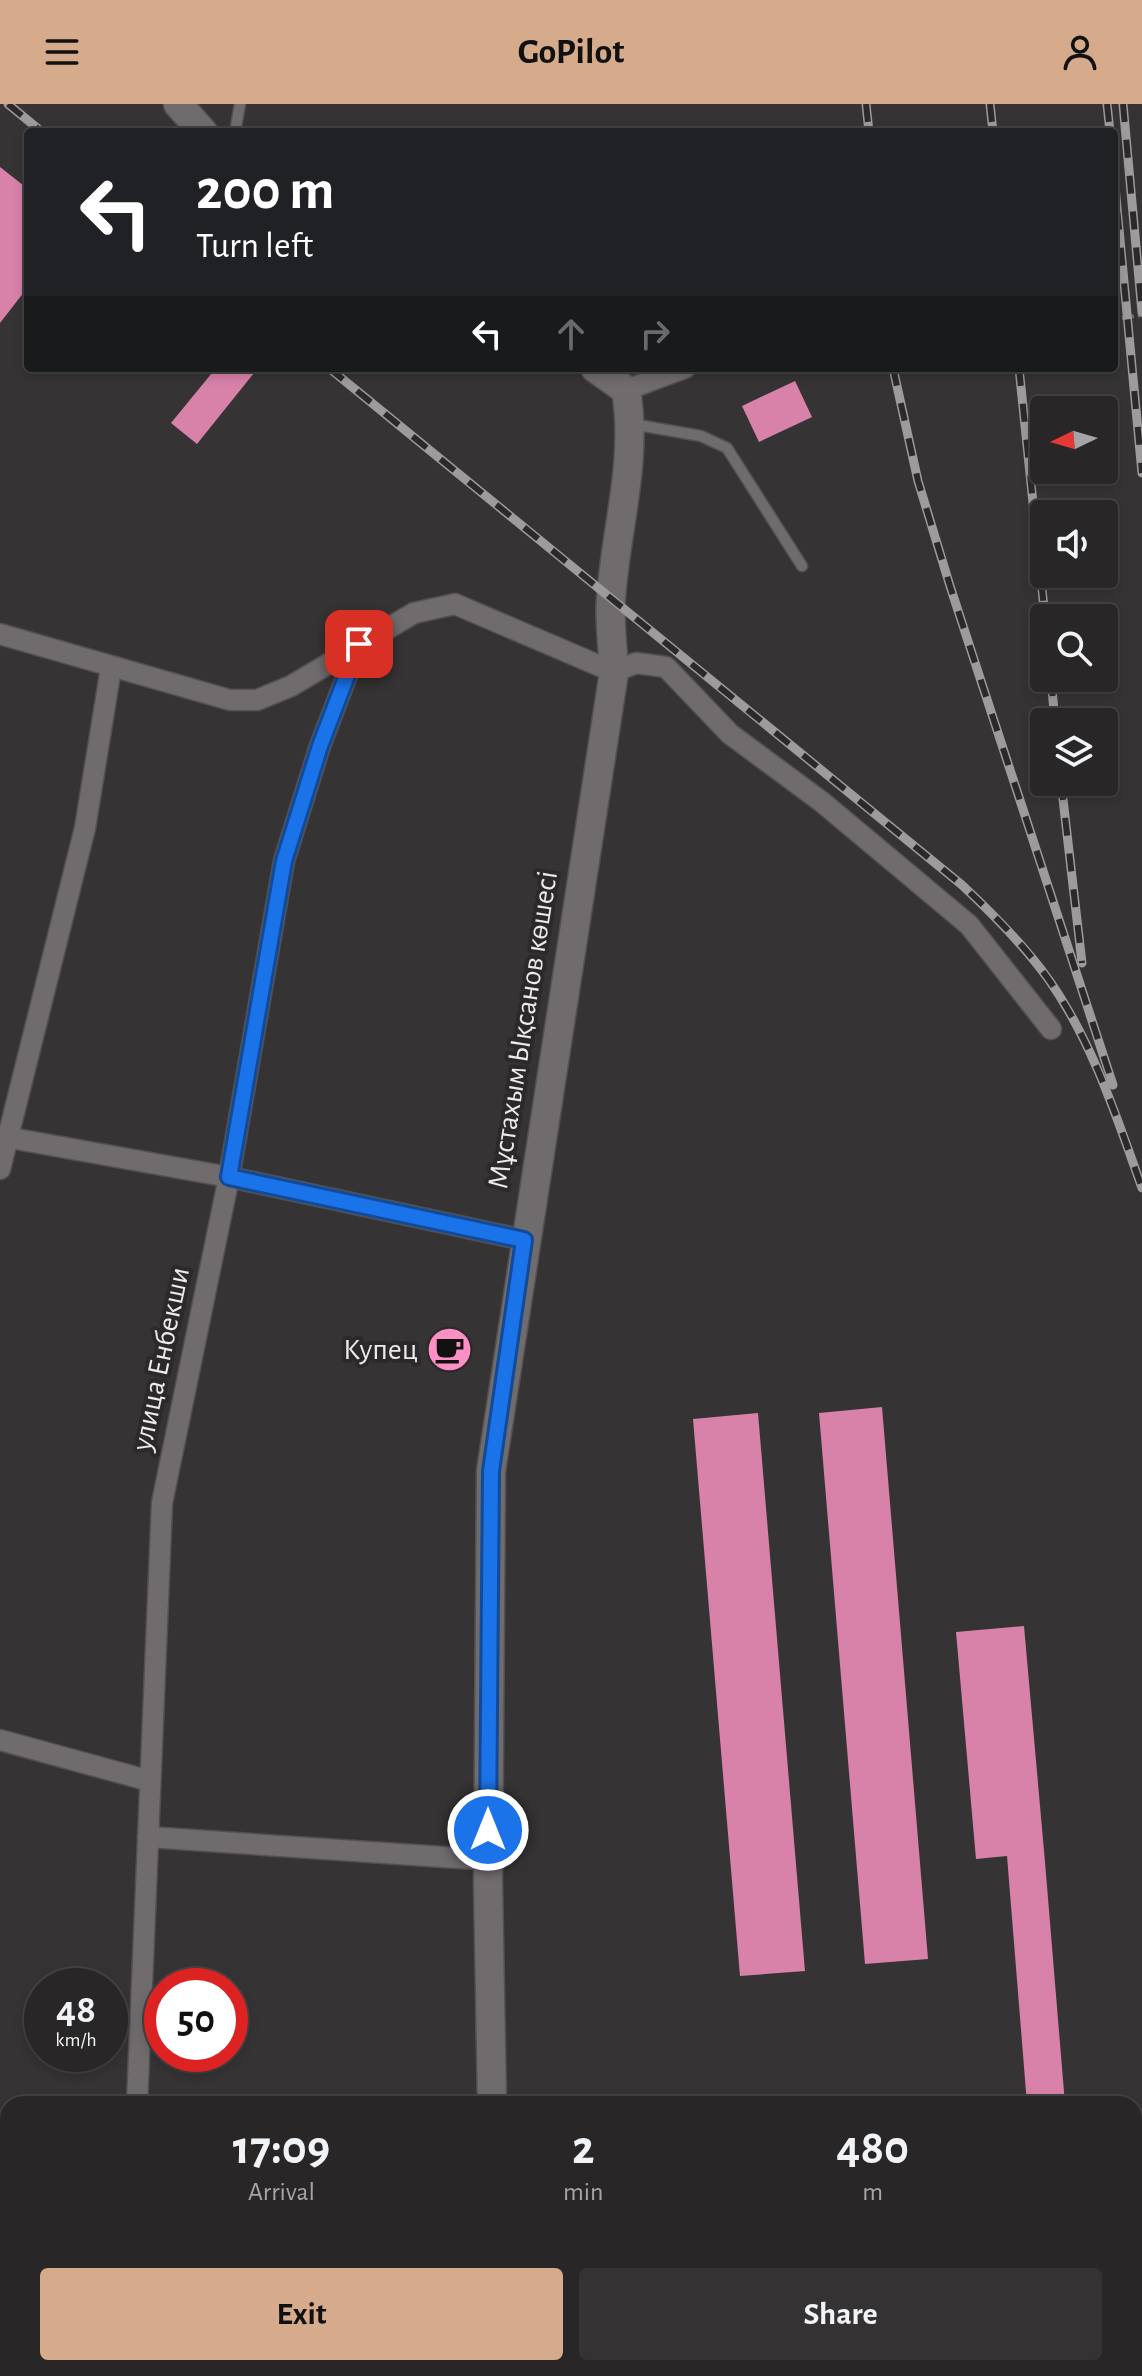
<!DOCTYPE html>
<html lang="en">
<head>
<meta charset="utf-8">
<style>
  body { margin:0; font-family:"Alegreya Sans",sans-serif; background:#343233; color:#f1f3f6; height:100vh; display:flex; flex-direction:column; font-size:30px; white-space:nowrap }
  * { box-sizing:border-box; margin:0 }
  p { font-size:26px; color:#a5a5a7 }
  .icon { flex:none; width:44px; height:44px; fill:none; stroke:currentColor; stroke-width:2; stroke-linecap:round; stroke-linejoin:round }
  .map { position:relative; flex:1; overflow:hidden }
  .sheet { position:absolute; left:0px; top:1992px; width:1142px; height:280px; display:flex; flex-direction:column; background:#282627; border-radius:24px 24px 0 0; box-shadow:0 4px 12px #0003,0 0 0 2px #444344 }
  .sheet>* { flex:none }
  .top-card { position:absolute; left:24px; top:24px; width:1094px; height:244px; border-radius:8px; box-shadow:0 4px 12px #0003,0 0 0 2px #444344; background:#202124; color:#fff; overflow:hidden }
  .needle { width:52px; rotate:265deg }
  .tools { position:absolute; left:1030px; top:292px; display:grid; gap:16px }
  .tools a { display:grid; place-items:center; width:88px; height:88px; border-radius:8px; background:#282627; box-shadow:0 4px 12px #0003,0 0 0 2px #444344; font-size:40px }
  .speed { position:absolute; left:24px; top:1864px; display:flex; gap:16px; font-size:40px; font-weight:700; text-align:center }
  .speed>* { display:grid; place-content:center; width:104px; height:104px; border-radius:50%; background:#282627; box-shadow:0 4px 12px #0003,0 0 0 2px #444344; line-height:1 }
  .speed small { font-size:20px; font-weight:400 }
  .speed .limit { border:12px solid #d22; background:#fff; color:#111 }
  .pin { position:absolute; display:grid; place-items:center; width:68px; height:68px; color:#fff; margin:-34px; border-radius:16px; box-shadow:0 4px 12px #0006 }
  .me { position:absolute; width:88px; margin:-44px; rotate:0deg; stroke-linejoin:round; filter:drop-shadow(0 0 6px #0008) }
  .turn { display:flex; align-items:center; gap:28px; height:168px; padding:0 40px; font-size:36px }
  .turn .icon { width:104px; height:104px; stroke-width:2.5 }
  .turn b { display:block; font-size:56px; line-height:68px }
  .lanes { display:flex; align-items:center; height:76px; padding:0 40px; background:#0003; justify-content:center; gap:40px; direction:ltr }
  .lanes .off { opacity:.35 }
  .eta { display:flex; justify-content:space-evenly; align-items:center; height:136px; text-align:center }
  .eta b { font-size:48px; font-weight:700; line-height:56px }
  .action { display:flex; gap:16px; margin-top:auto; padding:16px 40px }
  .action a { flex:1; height:92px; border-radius:8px; background:#d6ab8b; color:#111; font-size:32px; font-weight:700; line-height:92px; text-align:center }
  .action a+a { background:#343233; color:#f1f3f6 }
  header { display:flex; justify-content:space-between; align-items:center; height:104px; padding:0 40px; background:#d6ab8b; color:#111; font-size:36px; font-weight:700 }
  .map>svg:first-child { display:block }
  .building { fill:#d882aa }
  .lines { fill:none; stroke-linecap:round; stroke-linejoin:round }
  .service-casing { stroke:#545052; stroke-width:13 }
  .minor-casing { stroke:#545052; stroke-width:23 }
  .secondary-casing { stroke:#545052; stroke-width:31 }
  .path { stroke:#716e6f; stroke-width:4; stroke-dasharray:4 4; stroke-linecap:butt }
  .service { stroke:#706b6d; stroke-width:10 }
  .minor { stroke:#706b6d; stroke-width:20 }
  .secondary { stroke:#706b6d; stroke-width:28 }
  .rail-casing { stroke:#9e9b9c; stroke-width:9 }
  .rail { stroke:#2c292a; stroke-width:6; stroke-dasharray:18; stroke-linecap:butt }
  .route-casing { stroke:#114b97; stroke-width:20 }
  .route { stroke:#1a73e8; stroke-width:14 }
  .labels { text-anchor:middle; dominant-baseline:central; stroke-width:8; stroke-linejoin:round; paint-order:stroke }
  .street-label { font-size:30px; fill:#edeaeb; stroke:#2c292a }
  .poi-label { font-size:30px; fill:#edeaeb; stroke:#2c292a; text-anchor:end }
</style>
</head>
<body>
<header><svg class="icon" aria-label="menu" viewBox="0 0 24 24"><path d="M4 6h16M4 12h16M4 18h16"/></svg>GoPilot<svg class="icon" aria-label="person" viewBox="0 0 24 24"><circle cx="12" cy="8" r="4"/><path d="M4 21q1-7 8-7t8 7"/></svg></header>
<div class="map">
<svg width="1142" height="2272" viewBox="0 0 1142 2272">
  <rect width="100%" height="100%" fill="#363334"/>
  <g class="building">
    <path d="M0 63 28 85V183L0 219Z"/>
    <path d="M216 264H258L197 340 171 319Z"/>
    <path d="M795 277 812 313 759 338 742 302Z"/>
    <path d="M882 1303 928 1855 865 1860 819 1309Z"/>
    <path d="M758 1309 805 1867 740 1872 693 1315Z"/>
    <path d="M1024 1522 1045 1758 1065 2000H1027L1007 1752 976 1755 956 1528Z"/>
  </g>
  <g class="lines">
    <defs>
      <g id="service">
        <path d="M235 28 240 0"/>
        <path d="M632 320 701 332 727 344 802 462"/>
      </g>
      <g id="minor">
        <path d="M626 286 685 264"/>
        <path d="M0 530 230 596H257L291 582 414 509 455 500 614 568 636 559 666 563 730 630 822 698 969 821 1051 925"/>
        <path d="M0 1032 229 1073 524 1136"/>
        <path d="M0 1065 85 724 111 564"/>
        <path d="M0 1636 150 1677"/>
        <path d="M148 1733 488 1756"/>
        <path d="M137 2000 162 1399 229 1073 284 757 320 642 359 540"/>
        <path d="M133 2264V2272"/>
        <path d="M872 2264 873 2272"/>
      </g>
      <g id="secondary">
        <path d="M178 0 203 28"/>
        <path d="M492 2000 488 1779 491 1367 614 568C613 544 609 518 611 494 616 423 638 357 626 286L595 264"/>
        <path d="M496 2264V2272"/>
      </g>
    </defs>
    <use href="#service" class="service-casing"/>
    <use href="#minor" class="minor-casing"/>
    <use href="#secondary" class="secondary-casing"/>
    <path class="path" d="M1114 215 1142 211"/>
    <use href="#service" class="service"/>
    <use href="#minor" class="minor"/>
    <use href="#secondary" class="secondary"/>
    <defs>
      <g id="rail">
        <path d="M8 0 42 28"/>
        <path d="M866 0 869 28"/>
        <path d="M990 0 993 28"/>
        <path d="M1107 0 1110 28"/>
        <path d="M1123 0 1142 208"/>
        <path d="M1114 72 1142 369"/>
        <path d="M329 264 962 781C994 811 1024 841 1049 876 1092 937 1117 1014 1142 1084"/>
        <path d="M893 264 918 377 950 482 1113 981"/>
        <path d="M1019 264 1045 514"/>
        <path d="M1051 574 1055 618"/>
        <path d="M1061 678 1082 859"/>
      </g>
    </defs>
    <use href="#rail" class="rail-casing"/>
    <use href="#rail" class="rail"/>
  </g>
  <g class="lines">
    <defs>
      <path id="route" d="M359 540 320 642 284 757 229 1073 524 1136 491 1367 488 1726"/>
    </defs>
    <use href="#route" class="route-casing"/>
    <use href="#route" class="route"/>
  </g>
  <defs>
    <symbol id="cafe-disc" viewBox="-11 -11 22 22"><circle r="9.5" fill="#fc8fc3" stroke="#2c292a"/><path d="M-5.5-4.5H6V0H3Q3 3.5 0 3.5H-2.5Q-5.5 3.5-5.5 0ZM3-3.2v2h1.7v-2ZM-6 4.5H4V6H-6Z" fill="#111"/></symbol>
  </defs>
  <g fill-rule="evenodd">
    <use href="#cafe-disc" x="424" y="1220" width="51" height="51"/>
  </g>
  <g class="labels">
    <g class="street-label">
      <text transform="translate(523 926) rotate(-81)">Мұстахым Ықсанов көшесі</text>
      <text transform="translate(161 1255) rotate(-78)">улица Енбекши</text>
    </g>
    <g class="poi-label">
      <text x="418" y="1246">Купец</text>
    </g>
  </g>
</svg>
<div class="tools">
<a><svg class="needle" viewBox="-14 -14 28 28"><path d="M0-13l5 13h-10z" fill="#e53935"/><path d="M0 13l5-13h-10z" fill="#a5a5a7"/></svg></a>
<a><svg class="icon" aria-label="sound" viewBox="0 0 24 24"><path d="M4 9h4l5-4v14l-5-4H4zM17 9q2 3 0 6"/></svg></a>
<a><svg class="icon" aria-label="search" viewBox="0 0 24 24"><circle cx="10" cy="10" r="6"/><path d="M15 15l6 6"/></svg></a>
<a><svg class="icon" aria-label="layers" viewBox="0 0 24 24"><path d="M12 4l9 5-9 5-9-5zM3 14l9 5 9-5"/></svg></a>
</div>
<div class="speed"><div>48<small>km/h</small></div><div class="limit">50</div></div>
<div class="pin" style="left:359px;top:540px;background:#d93025"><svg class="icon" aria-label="arrive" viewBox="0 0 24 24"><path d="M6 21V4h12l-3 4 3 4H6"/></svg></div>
<svg class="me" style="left:488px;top:1726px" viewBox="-20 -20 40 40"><circle r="17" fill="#1a73e8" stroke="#fff" stroke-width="3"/><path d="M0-11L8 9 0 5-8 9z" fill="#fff"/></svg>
<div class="top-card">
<div class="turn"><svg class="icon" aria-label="left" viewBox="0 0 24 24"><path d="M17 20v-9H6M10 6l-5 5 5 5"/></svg><div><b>200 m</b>Turn left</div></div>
<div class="lanes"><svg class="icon" aria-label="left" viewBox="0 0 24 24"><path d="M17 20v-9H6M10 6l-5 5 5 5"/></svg><svg class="icon off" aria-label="ahead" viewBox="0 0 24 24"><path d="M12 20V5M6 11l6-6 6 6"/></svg><svg class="icon off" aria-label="right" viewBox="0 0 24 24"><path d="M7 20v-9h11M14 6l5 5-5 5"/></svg></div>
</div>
<section class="sheet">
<div class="eta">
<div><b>17:09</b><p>Arrival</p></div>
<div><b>2</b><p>min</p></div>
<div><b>480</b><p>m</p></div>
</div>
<div class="action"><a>Exit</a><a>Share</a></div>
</section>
</div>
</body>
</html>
